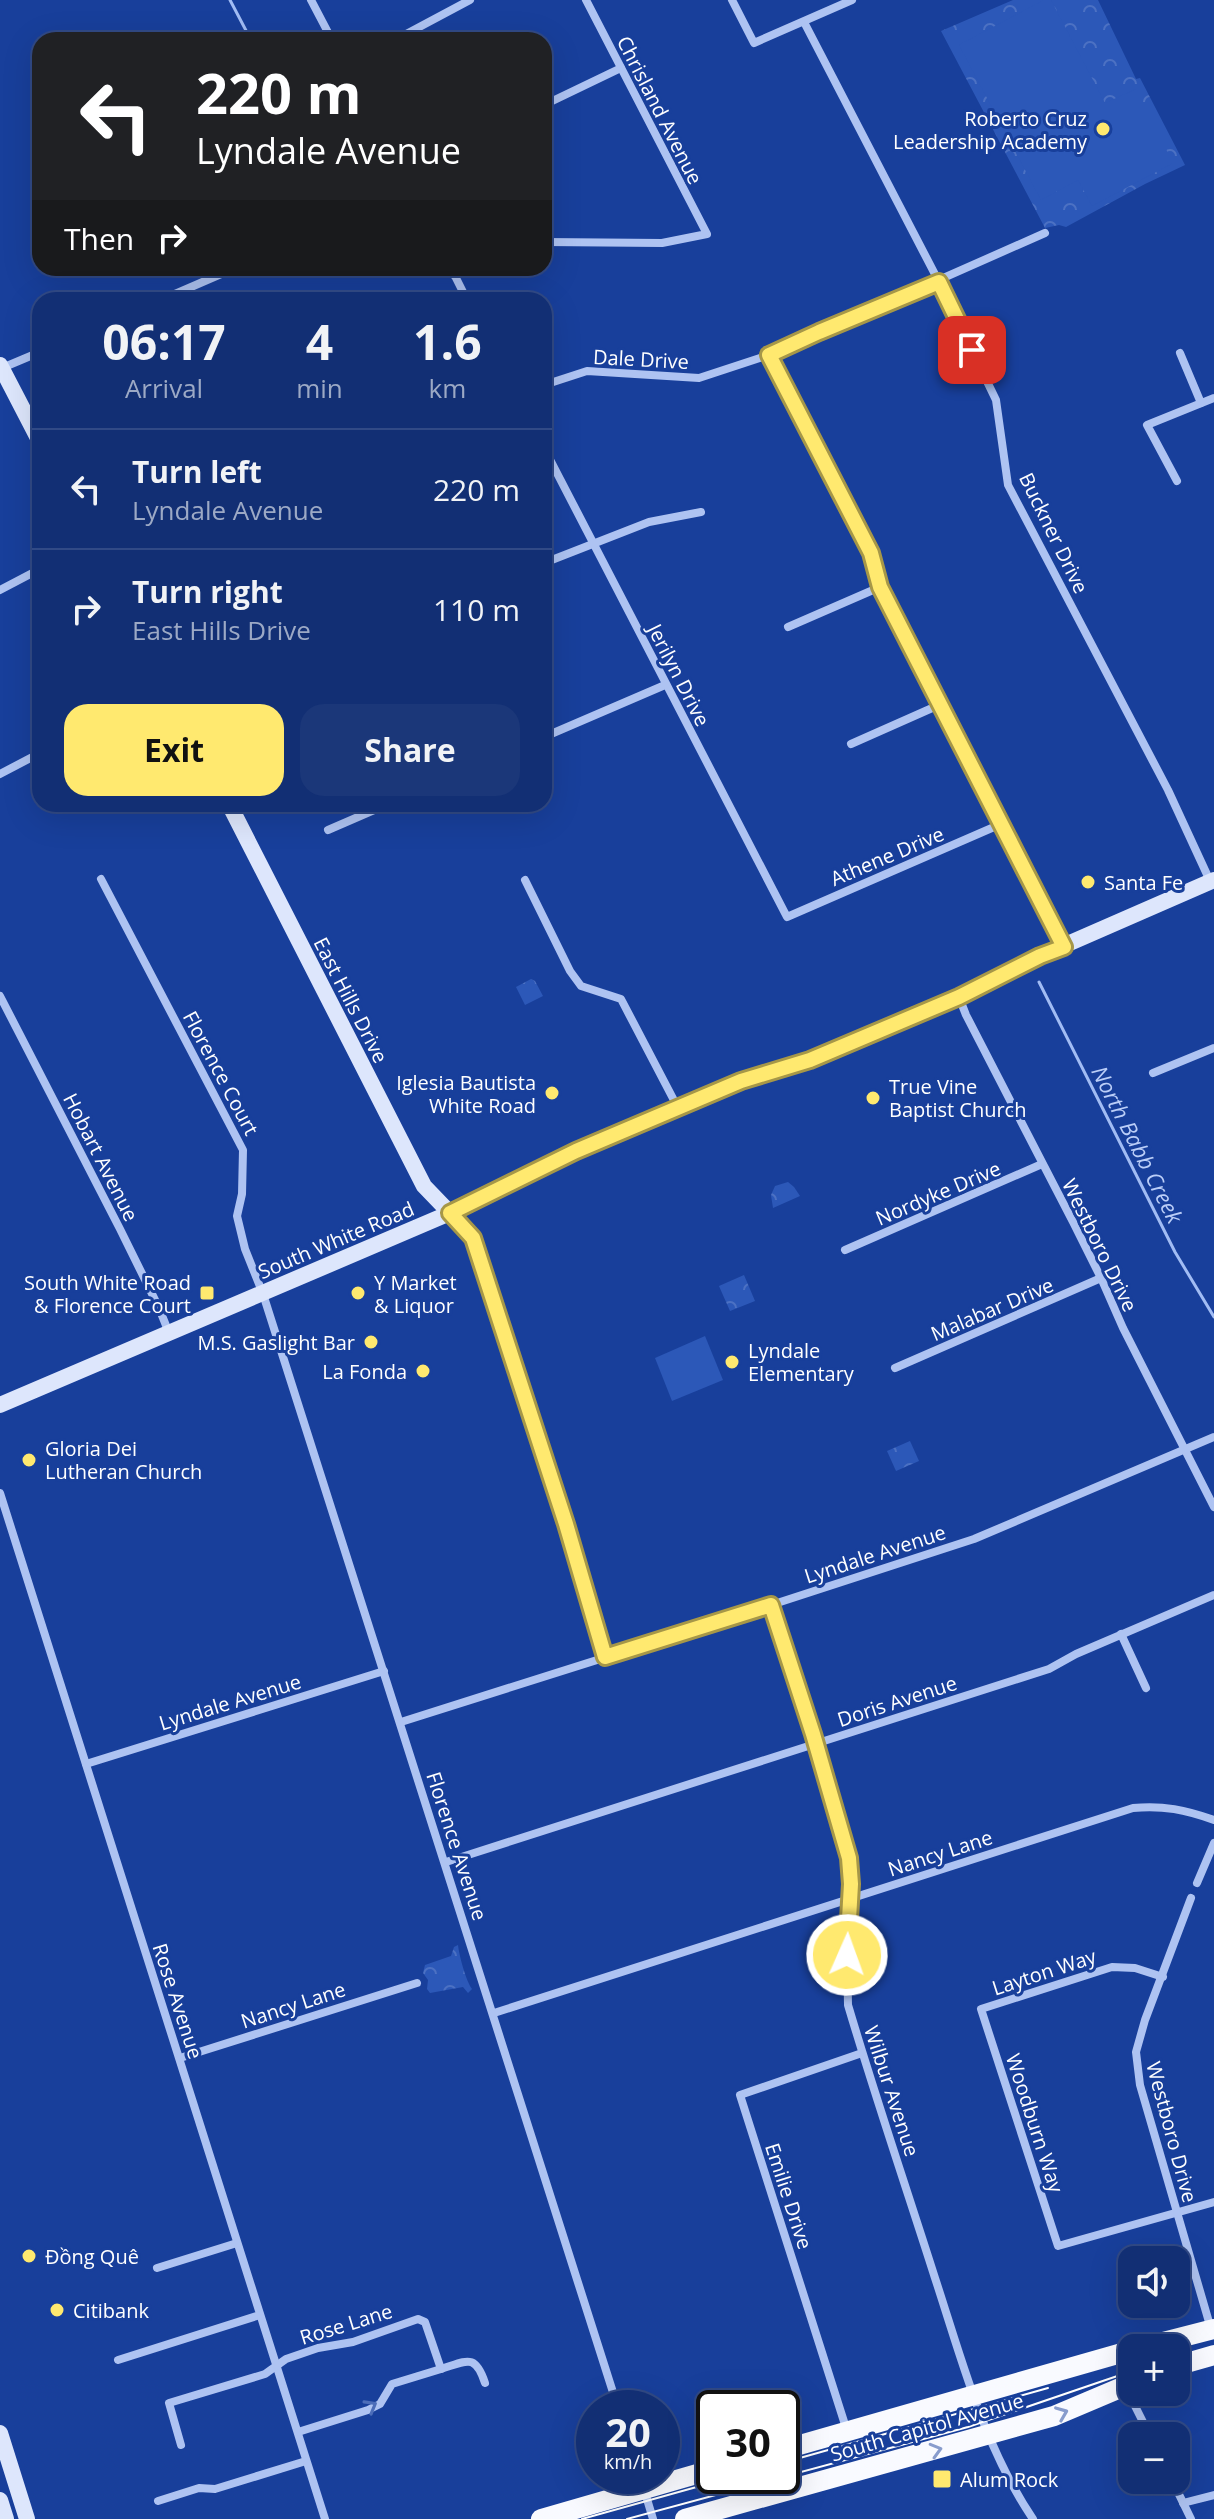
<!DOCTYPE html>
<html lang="en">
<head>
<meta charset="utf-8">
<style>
  body { margin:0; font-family:"Open Sans",sans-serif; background:#1b3779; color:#f1f3f6; height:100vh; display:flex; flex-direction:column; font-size:30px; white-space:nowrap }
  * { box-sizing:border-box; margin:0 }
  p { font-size:26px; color:#9ca9c5 }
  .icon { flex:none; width:44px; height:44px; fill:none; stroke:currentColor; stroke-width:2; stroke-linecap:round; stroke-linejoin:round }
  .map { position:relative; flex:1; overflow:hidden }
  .side { position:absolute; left:32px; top:292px; width:520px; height:520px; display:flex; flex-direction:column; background:#122f74; border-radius:24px; box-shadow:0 8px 32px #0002,0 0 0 2px #314a86 }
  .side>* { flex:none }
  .hud { position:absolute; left:32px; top:32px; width:520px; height:244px; border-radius:24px; box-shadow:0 8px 32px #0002,0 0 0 2px #314a86; background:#202124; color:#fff; overflow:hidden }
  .fabs { position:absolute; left:1118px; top:2246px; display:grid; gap:16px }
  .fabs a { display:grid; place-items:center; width:72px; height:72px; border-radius:16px; background:#122f74; box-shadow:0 8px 32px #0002,0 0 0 2px #314a86; font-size:40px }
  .speed { position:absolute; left:576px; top:2390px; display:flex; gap:16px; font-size:40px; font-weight:700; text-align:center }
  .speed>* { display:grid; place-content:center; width:104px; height:104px; border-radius:50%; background:#122f74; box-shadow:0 8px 32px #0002,0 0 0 2px #314a86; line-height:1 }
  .speed small { font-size:20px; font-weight:400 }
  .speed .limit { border:4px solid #111; border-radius:12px; background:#fff; color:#111 }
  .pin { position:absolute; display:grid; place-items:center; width:68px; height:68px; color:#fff; margin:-34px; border-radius:16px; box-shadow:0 4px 12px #0006 }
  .me { position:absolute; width:88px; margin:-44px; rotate:2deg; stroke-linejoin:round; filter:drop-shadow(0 0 6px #0008) }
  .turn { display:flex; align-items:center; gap:28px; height:168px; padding:0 32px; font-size:36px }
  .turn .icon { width:104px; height:104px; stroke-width:2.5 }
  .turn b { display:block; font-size:56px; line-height:68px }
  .then { display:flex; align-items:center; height:76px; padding:0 32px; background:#0003; gap:16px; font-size:30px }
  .eta { display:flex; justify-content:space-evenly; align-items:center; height:136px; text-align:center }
  .eta b { font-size:48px; font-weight:700; line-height:56px }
  .cta { display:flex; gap:16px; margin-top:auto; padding:16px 32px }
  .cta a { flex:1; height:92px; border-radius:24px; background:#ffe96f; color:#111; font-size:32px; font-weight:700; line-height:92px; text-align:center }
  .cta a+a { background:#1b3779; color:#f1f3f6 }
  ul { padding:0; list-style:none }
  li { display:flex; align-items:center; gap:24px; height:120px; padding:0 32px; border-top:2px solid #314a86 }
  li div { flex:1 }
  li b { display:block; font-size:30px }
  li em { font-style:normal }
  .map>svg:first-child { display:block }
  .park { fill:url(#park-crowns) }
  .garden { fill:#2c58b8 }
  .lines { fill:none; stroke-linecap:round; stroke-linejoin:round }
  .stream { stroke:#a1bcf4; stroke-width:3 }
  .street { stroke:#aec3f2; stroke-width:8 }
  .secondary { stroke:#dde6fc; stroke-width:16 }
  .primary { stroke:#f9faff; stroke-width:20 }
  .tram { stroke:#fff; stroke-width:2 }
  .oneway { stroke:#4c6db9 }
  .oneway2 { stroke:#889ccd }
  .route-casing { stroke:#a69748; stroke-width:20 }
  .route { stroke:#ffe96f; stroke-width:14 }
  .poi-dot { fill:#ffe96f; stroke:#183f9b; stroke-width:3 }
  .labels { text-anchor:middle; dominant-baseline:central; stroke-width:6; stroke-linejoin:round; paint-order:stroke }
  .street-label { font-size:20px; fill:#fff; stroke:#183f9b }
  .poi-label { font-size:20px; fill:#fff; stroke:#183f9b; text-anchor:start }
  .water-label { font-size:22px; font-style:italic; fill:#bbcef8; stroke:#183f9b }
</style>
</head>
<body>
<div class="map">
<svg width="1214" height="2519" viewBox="0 0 1214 2519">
  <defs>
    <pattern id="park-crowns" width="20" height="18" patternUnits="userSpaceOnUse" patternTransform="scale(2)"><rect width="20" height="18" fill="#2c58b8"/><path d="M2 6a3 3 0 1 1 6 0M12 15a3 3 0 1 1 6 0" fill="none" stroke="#4c71c3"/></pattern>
  </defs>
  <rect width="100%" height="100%" fill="#183f9b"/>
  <g class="park">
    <path d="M1013 0H1098L1136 79 1140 78 1185 165 1145 184 1066 227 1059 225 1045 228 941 31Z"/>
    <path d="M531 979 535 981 543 996 525 1005 516 987Z"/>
    <path d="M788 1182 794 1187 800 1196 773 1208 771 1195 775 1186Z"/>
    <path d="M744 1275 755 1301 730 1311 719 1286Z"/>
    <path d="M910 1441 919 1461 896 1471 887 1451Z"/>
    <path d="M458 1945C459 1955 466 1981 472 1989L468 1993 463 1987 430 1993 427 1989 428 1980 423 1973 425 1965 451 1956 454 1947Z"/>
  </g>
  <g class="garden">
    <path d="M1044 0H1051L1105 103 1136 89 1173 163 1092 206 1078 180 1041 200 959 45Z"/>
    <path d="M705 1336 723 1380 672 1401 655 1358Z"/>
  </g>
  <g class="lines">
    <g class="stream">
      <path d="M230 0 251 40"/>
      <path d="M1039 982 1175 1252 1214 1317"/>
    </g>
    <g class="street">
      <path d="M311 0 332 40"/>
      <path d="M732 0 754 43 852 0"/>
      <path d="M804 22 939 282 996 400 1008 485 1168 790 1210 881"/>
      <path d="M395 40 470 0"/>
      <path d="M544 105 621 68"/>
      <path d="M544 242 662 243 707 234 586 0"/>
      <path d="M451 268 467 300"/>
      <path d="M454 275 470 268"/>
      <path d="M161 300 235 268"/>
      <path d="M1180 353 1201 403"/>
      <path d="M769 355 871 553 880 587 1063 947"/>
      <path d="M2 368 40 352"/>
      <path d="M544 385 587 371 699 378 769 355 1045 233"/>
      <path d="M544 448 787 917 1001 824"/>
      <path d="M1177 481 1147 425 1214 398"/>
      <path d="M544 563 649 522 701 512"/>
      <path d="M0 590 40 569"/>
      <path d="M788 627 880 587"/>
      <path d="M544 737 665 685"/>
      <path d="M851 744 939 705"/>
      <path d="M0 774 40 753"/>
      <path d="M328 830 388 804"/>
      <path d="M101 879 243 1150 242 1194 237 1216 245 1249 263 1294 618 2408"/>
      <path d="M525 880 570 971 581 986 621 999 678 1108"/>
      <path d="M0 996 120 1229 159 1308 169 1333"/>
      <path d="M959 997 966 1015 1073 1222 1101 1278 1123 1328 1214 1507"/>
      <path d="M1153 1073 1214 1048"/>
      <path d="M450 1213 473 1238 566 1524 605 1657"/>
      <path d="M845 1250 1042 1164"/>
      <path d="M895 1368 1101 1278"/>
      <path d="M0 1493 325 2519"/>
      <path d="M771 1605 816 1744 849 1858 851 1884 847 1955 848 2005C875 2096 906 2187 935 2278 962 2360 984 2447 1033 2519"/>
      <path d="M1121 1634 1146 1688"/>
      <path d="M401 1722 771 1605 974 1539 1214 1437"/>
      <path d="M86 1764 384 1671"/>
      <path d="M446 1862 1049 1669 1076 1654 1214 1595"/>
      <path d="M1197 1883 1214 1843"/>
      <path d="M1191 1898 1145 2020 1136 2052 1140 2085 1211 2329"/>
      <path d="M1163 1977 1135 1968 1112 1967 981 2009 1058 2246 1214 2202"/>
      <path d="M494 2013 1133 1808C1163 1805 1186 1810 1214 1820"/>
      <path d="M180 2058 417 1983"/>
      <path d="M157 2268 237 2243"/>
      <path d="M118 2360 260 2315"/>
      <path d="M441 2369C467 2361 475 2353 485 2383"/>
      <path d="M1125 2386 1150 2436"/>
      <path d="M847 2431 740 2095 862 2053"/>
      <path d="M181 2445 169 2403 265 2374 286 2359 318 2348 353 2342 418 2319 425 2322 441 2369 392 2384 380 2404 368 2410 298 2432"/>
      <path d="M640 2476 653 2519"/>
      <path d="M1172 2480 1191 2519"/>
      <path d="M158 2501 199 2488 215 2489 306 2461"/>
      <path d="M1183 2503 1214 2495"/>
    </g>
    <g class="secondary">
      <path d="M0 365 40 442"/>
      <path d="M229 804 424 1186 450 1213"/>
      <path d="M0 1405 450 1213 576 1151 741 1081 810 1060 959 997 1040 956 1214 880"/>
      <path d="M0 2433 27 2519"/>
      <path d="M0 2500 6 2519"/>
    </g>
    <g class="primary">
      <path d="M1140 2348 1214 2329"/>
      <path d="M1176 2366 1214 2355"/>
      <path d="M782 2450 1132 2350"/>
      <path d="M541 2519 714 2469"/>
      <path d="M685 2519 1054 2416 1132 2383"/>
    </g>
    <g class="tram">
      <path d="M782 2463 1048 2388"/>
      <path d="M582 2519 736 2476"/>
      <path d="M627 2519 968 2427 1132 2371"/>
    </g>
  </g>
  <defs><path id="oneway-chevron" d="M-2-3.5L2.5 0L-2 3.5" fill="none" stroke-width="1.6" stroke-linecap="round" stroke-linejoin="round" transform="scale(2)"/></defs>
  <use class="oneway" href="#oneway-chevron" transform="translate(371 2406) rotate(-30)"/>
  <g class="oneway2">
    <use href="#oneway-chevron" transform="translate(1062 2413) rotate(-22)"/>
    <use href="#oneway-chevron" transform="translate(936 2450) rotate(-16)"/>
  </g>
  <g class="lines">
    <defs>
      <path id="route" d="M847 1955 851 1884 849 1858 813 1734 771 1605 605 1657 566 1524 473 1238 450 1213 576 1151 741 1081 810 1060 959 997 1040 956 1064 947 880 587 871 553 769 355 819 332 939 282 972 350"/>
    </defs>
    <use href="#route" class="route-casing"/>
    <use href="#route" class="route"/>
  </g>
  <g class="poi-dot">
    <circle cx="1103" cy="129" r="8"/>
    <circle cx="1088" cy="882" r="8"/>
    <circle cx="552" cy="1093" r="8"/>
    <circle cx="873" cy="1098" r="8"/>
    <rect x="199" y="1285" width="16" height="16" rx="4"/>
    <circle cx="358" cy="1293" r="8"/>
    <circle cx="371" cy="1342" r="8"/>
    <circle cx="732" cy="1362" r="8"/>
    <circle cx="423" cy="1371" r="8"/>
    <circle cx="29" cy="1460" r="8"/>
    <circle cx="29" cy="2256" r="8"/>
    <circle cx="57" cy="2310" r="8"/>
    <rect x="932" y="2469" width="20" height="20" rx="4"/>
  </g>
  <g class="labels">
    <g class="street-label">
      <text transform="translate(660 110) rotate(63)">Chrisland Avenue</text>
      <text transform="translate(641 359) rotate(3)">Dale Drive</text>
      <text transform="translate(1054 533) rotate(64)">Buckner Drive</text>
      <text transform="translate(679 675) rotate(63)">Jerilyn Drive</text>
      <text transform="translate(887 856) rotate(-23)">Athene Drive</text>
      <text transform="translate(351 1000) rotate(63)">East Hills Drive</text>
      <text transform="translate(221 1073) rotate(62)">Florence Court</text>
      <text transform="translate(101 1157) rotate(63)">Hobart Avenue</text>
      <text transform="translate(938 1193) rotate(-23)">Nordyke Drive</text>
      <text transform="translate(336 1240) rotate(-23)">South White Road</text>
      <text transform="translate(1100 1245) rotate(64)">Westboro Drive</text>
      <text transform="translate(992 1309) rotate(-23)">Malabar Drive</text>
      <text transform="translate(875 1554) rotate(-18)">Lyndale Avenue</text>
      <text transform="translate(897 1701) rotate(-18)">Doris Avenue</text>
      <text transform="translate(230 1702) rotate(-17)">Lyndale Avenue</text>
      <text transform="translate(457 1846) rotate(72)">Florence Avenue</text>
      <text transform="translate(940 1853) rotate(-18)">Nancy Lane</text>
      <text transform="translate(1044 1972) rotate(-18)">Layton Way</text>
      <text transform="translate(178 2001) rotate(72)">Rose Avenue</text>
      <text transform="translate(293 2005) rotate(-18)">Nancy Lane</text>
      <text transform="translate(892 2091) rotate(72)">Wilbur Avenue</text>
      <text transform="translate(1035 2123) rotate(72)">Woodburn Way</text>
      <text transform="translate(1172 2132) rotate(75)">Westboro Drive</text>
      <text transform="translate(789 2196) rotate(72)">Emilie Drive</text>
      <text transform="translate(346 2324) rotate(-17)">Rose Lane</text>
      <text transform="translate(927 2427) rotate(-16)">South Capitol Avenue</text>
    </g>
    <g class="poi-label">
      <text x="1087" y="118" text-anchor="end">Roberto Cruz<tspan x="1087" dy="23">Leadership Academy</tspan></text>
      <text x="1104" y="882">Santa Fe</text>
      <text x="536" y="1082" text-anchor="end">Iglesia Bautista<tspan x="536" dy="23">White Road</tspan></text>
      <text x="889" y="1086">True Vine<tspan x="889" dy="23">Baptist Church</tspan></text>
      <text x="191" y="1282" text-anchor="end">South White Road<tspan x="191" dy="23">&amp; Florence Court</tspan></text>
      <text x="374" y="1282">Y Market<tspan x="374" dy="23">&amp; Liquor</tspan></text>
      <text x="355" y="1342" text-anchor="end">M.S. Gaslight Bar</text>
      <text x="748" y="1350">Lyndale<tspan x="748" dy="23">Elementary</tspan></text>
      <text x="407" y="1371" text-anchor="end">La Fonda</text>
      <text x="45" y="1448">Gloria Dei<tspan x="45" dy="23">Lutheran Church</tspan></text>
      <text x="45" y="2256">Đồng Quê</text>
      <text x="73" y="2310">Citibank</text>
      <text x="960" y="2479">Alum Rock</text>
    </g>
    <g class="water-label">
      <text transform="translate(1138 1144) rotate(63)">North Babb Creek</text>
    </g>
  </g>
</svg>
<div class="fabs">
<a><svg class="icon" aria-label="sound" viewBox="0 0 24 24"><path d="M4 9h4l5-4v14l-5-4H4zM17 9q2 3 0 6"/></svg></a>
<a>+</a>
<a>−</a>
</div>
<div class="speed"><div>20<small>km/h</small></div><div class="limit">30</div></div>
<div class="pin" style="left:972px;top:350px;background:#d93025"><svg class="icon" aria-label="arrive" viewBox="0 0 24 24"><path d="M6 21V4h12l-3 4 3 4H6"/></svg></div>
<svg class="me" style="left:847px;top:1955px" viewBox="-20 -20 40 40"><circle r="17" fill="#ffe96f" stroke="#fff" stroke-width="3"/><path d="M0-11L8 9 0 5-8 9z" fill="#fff"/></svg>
<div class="hud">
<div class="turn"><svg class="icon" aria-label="left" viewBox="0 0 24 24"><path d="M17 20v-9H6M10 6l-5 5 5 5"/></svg><div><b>220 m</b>Lyndale Avenue</div></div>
<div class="then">Then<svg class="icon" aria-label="right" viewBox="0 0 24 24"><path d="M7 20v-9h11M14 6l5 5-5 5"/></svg></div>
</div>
<section class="side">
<div class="eta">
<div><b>06:17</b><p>Arrival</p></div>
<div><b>4</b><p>min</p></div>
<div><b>1.6</b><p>km</p></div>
</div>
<ul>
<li><svg class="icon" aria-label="left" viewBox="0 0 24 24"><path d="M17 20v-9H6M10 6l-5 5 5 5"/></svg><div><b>Turn left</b><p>Lyndale Avenue</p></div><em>220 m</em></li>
<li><svg class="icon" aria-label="right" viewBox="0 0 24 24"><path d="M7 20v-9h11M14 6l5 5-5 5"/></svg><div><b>Turn right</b><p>East Hills Drive</p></div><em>110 m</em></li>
</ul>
<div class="cta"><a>Exit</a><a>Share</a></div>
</section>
</div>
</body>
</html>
